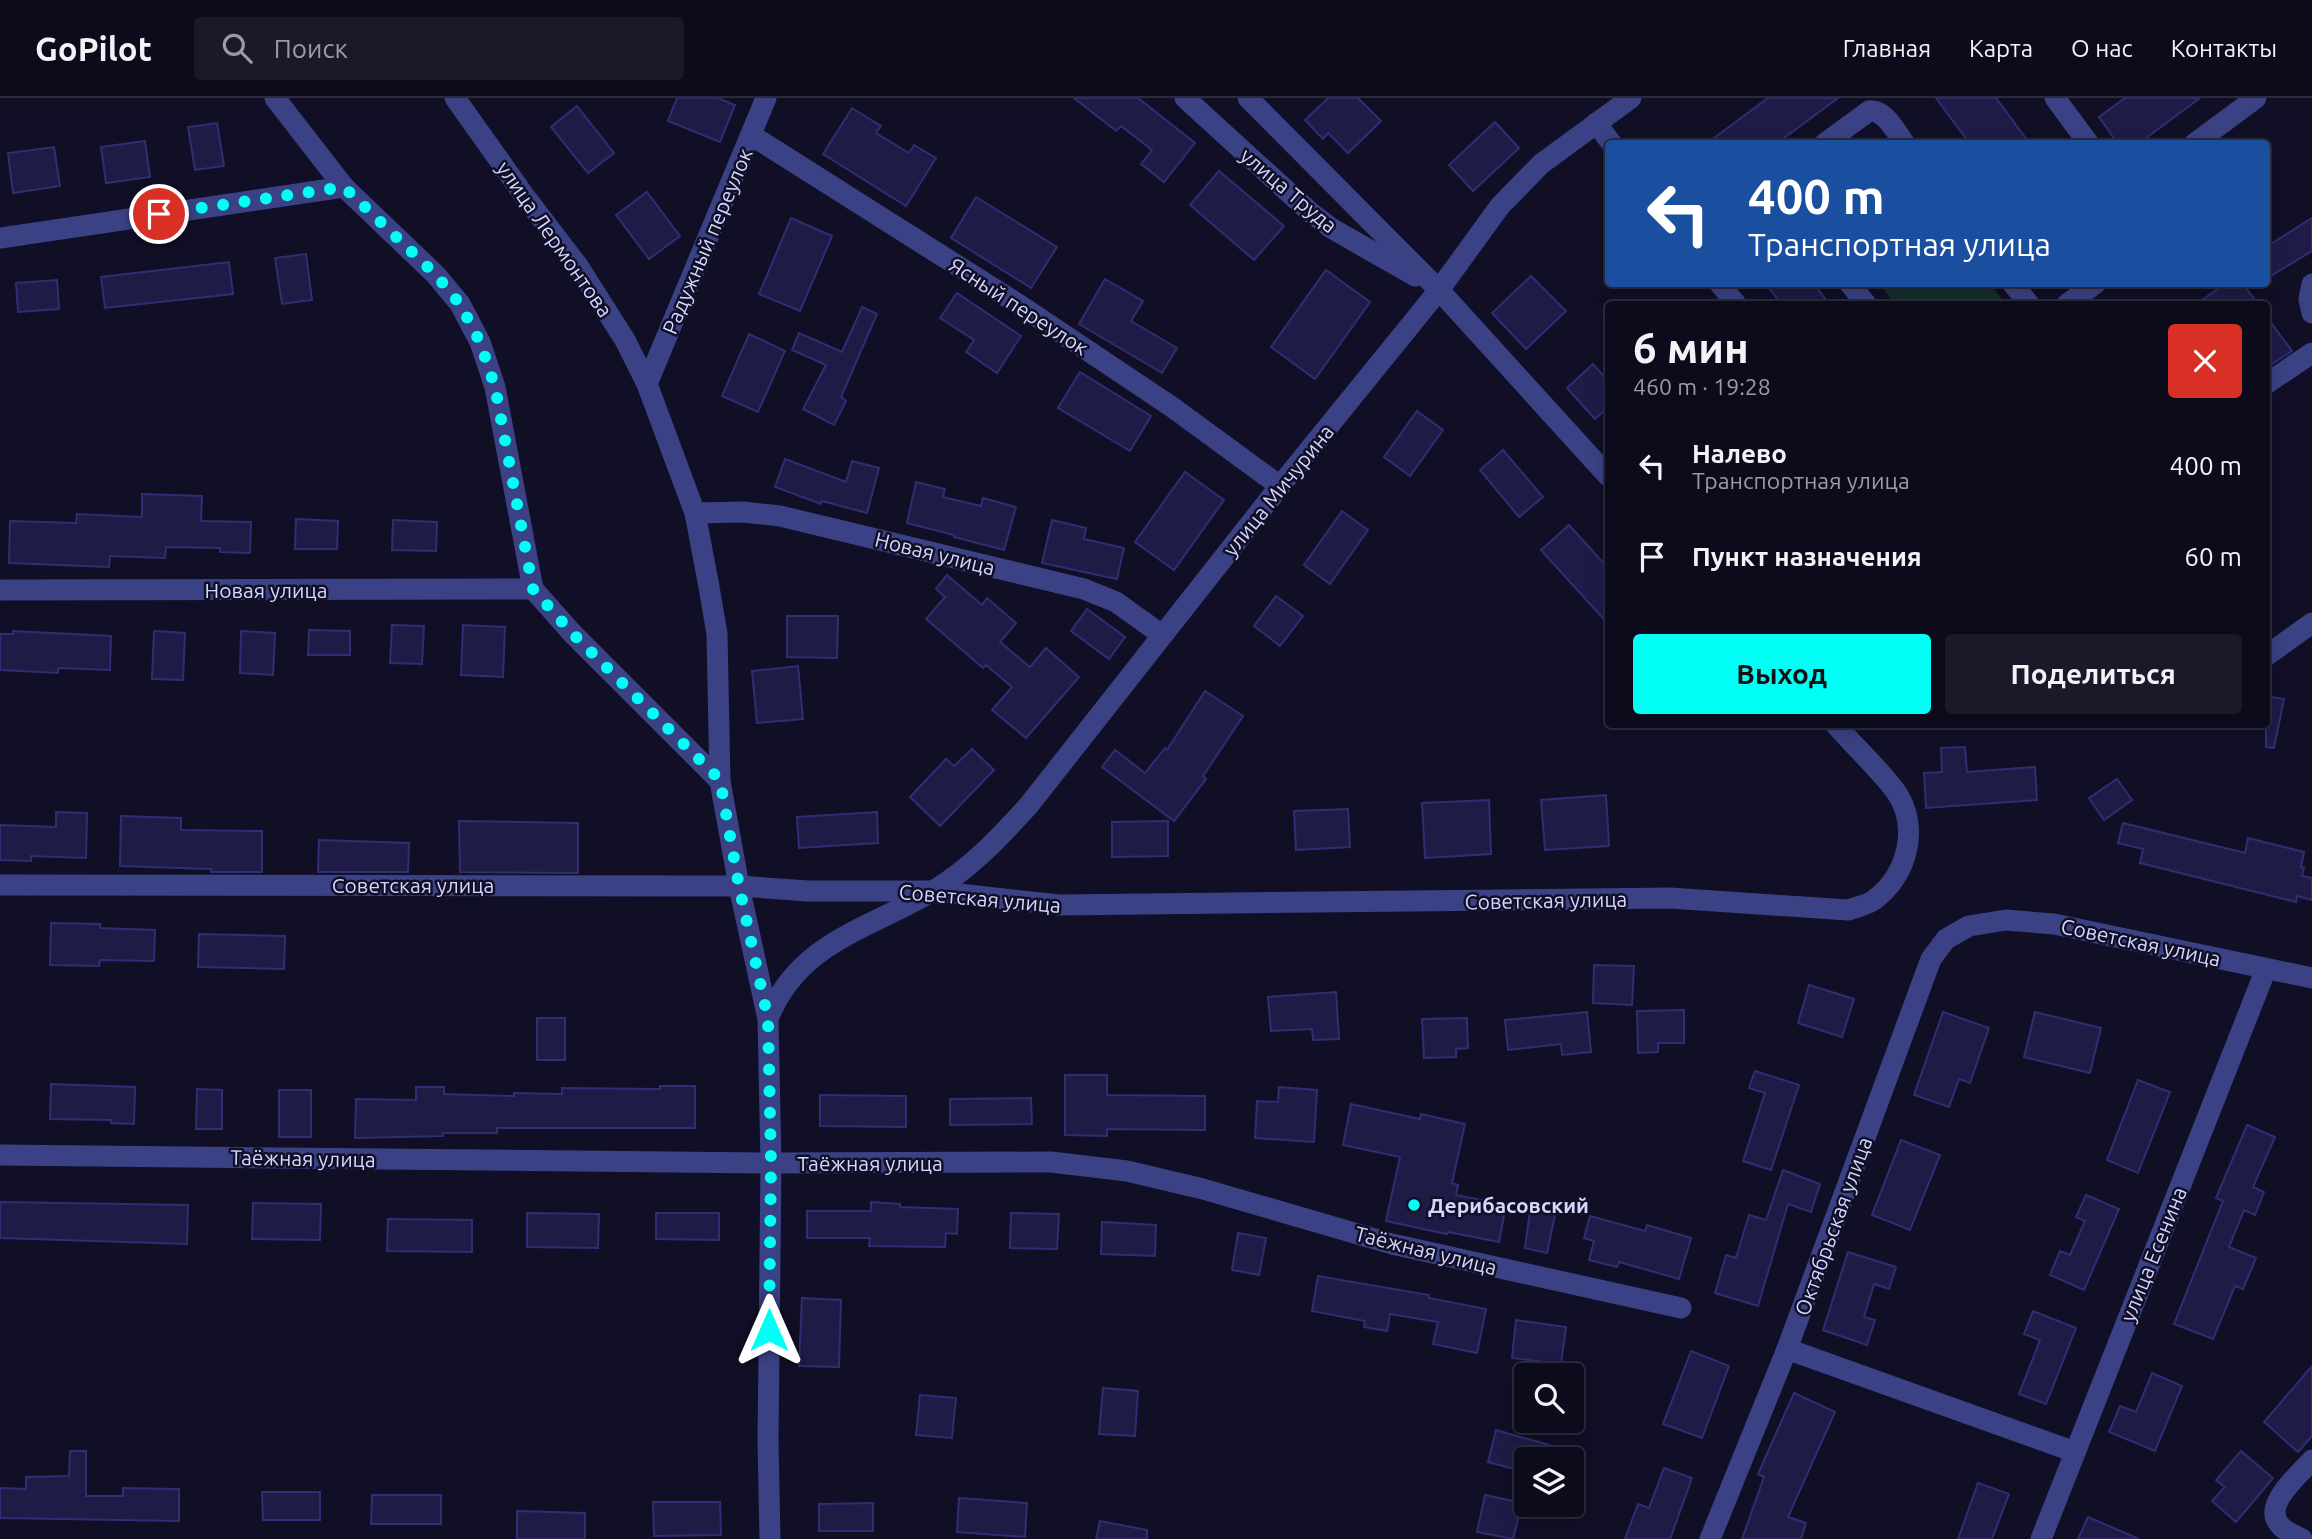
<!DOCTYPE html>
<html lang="ru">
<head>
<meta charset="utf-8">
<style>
  body { margin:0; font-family:Ubuntu,sans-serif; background:#1a1929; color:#f1f3f6; height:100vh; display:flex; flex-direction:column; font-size:26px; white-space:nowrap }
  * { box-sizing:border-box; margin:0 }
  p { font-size:23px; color:#9a9ba3 }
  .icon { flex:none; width:38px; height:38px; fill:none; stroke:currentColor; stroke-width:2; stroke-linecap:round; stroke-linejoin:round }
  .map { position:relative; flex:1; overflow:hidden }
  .drawer { position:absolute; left:1605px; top:203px; width:665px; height:427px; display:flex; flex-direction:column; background:#0c0b1c; border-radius:7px; box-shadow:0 4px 18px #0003,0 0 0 2px #2c2b3b }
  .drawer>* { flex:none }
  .guide { position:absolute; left:1605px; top:42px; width:665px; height:147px; border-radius:7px; box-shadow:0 4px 18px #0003,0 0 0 2px #2c2b3b; background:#1a4fa0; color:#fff; overflow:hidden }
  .fabs { position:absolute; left:1514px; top:1265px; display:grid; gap:14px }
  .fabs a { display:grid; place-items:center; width:70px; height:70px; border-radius:7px; background:#0c0b1c; box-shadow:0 4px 18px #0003,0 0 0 2px #2c2b3b; font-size:35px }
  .pin { position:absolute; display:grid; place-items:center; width:60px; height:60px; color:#fff; margin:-30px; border:4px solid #fff; border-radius:50%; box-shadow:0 2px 7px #0007 }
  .me { position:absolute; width:77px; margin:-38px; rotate:0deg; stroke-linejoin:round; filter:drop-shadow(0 0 5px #0008) }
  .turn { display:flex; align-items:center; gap:24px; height:147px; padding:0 28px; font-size:32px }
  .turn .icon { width:91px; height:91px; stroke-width:2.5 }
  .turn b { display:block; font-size:49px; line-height:60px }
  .round { display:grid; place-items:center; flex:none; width:74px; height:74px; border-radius:7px; background:#1a1929 }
  .headline { display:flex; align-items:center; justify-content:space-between; height:119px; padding:0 28px }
  h1 { font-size:42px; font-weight:600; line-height:52px }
  .button { display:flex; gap:14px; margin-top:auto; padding:14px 28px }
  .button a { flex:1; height:80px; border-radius:7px; background:#00fff4; color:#111; font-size:28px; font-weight:600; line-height:80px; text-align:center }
  .button a+a { background:#1a1929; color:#f1f3f6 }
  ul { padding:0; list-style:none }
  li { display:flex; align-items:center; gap:21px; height:91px; padding:0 28px }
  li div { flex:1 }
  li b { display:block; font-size:26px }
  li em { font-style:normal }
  header { display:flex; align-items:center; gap:42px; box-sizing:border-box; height:98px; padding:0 35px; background:#0c0b1c; border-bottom:2px solid #2c2b3b }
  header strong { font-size:33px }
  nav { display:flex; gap:38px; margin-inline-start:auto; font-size:24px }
  .search { width:490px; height:63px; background:#1a1929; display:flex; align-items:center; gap:18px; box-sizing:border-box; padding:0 24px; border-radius:7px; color:#9a9ba3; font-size:26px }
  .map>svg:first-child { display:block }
  .green { fill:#12302b }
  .building { fill:#1e1b47; stroke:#312d73; stroke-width:2 }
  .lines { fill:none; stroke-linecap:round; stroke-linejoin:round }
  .minor { stroke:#3a4285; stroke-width:21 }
  .route { stroke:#00fff4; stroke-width:12; stroke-dasharray:0 21.6 }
  .poi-dot { fill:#00fff4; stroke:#100f26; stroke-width:2.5 }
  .labels { text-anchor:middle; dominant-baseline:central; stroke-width:5; stroke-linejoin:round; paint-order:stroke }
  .street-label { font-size:21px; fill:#d4d6ff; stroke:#100f26 }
  .poi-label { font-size:21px; font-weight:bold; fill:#d4d6ff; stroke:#100f26; text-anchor:start }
</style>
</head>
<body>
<header>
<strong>GoPilot</strong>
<div class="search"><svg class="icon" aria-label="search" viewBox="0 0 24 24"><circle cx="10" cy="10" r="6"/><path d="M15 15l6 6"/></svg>Поиск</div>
<nav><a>Главная</a><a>Карта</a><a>О нас</a><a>Контакты</a></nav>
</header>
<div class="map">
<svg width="2312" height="1441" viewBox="0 0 2312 1441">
  <rect width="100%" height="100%" fill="#100f26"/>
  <path class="green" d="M1879 186H1990L2006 206H1895Z"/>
  <g class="building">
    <path d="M677 0H718L735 7 720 44 668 23Z"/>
    <path d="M1074 0H1138L1195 45 1164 84 1141 66 1152 52 1121 28 1116 33Z"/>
    <path d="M1328 0H1358L1381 23 1348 55 1328 35 1323 41 1305 22Z"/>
    <path d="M1768 0H1838L1776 46H1706Z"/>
    <path d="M1936 0H1996L2030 46H1970Z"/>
    <path d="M2125 0H2200L2138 46H2118L2099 19Z"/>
    <path d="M577 8 614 55 588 75 551 29Z"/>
    <path d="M852 10 881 28 876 35 909 55 914 47 936 60 906 108 823 56Z"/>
    <path d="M1495 24 1519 50 1473 93 1449 67Z"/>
    <path d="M217 25 224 68 195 72 188 29Z"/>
    <path d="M145 43 150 79 106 85 101 49Z"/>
    <path d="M54 49 60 88 13 95 8 55Z"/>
    <path d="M1219 73 1284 128 1254 162 1190 107Z"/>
    <path d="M647 94 680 138 649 161 616 117Z"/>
    <path d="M976 99 1057 149 1031 190 951 140Z"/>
    <path d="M791 120 832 138 800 213 759 196Z"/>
    <path d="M2312 120V153L2266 181V149Z"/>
    <path d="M306 156 312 202 282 206 275 160Z"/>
    <path d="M229 164 233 196 105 210 101 179Z"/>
    <path d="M1326 172 1370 204 1315 281 1271 249Z"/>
    <path d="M1531 178 1566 213 1526 251 1492 215Z"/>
    <path d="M1105 181 1143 203 1131 223 1177 250 1162 275 1079 226Z"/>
    <path d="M57 182 59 211 18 214 16 185Z"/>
    <path d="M1766 186H1814L1829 206H1781Z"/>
    <path d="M2225 186H2243L2258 206H2196Z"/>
    <path d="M957 195 1021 238 997 275 966 254 974 242 940 220Z"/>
    <path d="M862 209 877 216 841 299 846 303 834 327 803 311 826 267 792 252 799 235 842 254Z"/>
    <path d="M2266 218 2292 253 2266 270Z"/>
    <path d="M749 236 785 253 758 314 722 298Z"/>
    <path d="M1593 266 1608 283V309L1595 321 1567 290Z"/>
    <path d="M1080 274 1151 318 1130 353 1058 310Z"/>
    <path d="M1417 313 1443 332 1410 378 1384 359Z"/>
    <path d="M1503 352 1543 399 1519 419 1480 372Z"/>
    <path d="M785 361 846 384 852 363 879 370 867 415 822 403 821 406 775 389Z"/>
    <path d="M1185 374 1224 402 1174 472 1135 444Z"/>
    <path d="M916 384 945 391 943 399 981 408 983 400 1016 409 1004 452 954 439V437L907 425Z"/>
    <path d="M142 396 202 398 201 423 251 424 250 455 220 454V450L166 449 165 460 110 458 109 469 9 465 10 423 76 425 77 416 142 419Z"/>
    <path d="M1342 413 1368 432 1330 486 1304 467Z"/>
    <path d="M296 421 338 423 337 451H295Z"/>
    <path d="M393 422 437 424 436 453 392 452Z"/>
    <path d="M1052 422 1086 430 1084 441 1124 450 1117 481 1042 465Z"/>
    <path d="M1569 427 1608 470V526L1541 452Z"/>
    <path d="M947 477 982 507 987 500 1016 525 1000 544 1030 569 1046 550 1079 579 1026 640 992 612 1012 589 986 567 983 570 926 521 945 499 936 491Z"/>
    <path d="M1276 498 1303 518 1280 548 1254 528Z"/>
    <path d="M1087 511 1125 539 1109 561 1071 533Z"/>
    <path d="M787 518H838L837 560 787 559Z"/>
    <path d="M392 527 424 528 422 566 390 565Z"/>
    <path d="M463 527 505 529 503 579 461 577Z"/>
    <path d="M309 532 350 533V557H308Z"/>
    <path d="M13 533 111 538 110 572 58 570V575L0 572V536H13Z"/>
    <path d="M154 533 185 535 183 582 152 581Z"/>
    <path d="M241 533 275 535 273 577 240 575Z"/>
    <path d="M798 568 803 621 757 625 752 573Z"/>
    <path d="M1205 593 1243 618 1203 678 1206 681 1174 723 1102 669 1115 652 1145 675 1165 650 1167 652Z"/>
    <path d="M2266 598 2284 601 2274 650 2266 649Z"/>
    <path d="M1965 649 1967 674 2035 669 2037 702 1926 710 1924 675 1942 674 1941 650Z"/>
    <path d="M972 651 994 672 940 728 910 699 946 661 954 668Z"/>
    <path d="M2117 681 2132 702 2104 722 2089 700Z"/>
    <path d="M1606 697 1609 748 1545 752 1541 702Z"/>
    <path d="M1489 702 1491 756 1425 760 1422 705Z"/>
    <path d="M1348 711 1350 749 1296 752 1294 713Z"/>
    <path d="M56 714 87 715 86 760 31 758V763L0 762V727L56 729Z"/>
    <path d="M877 714 878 745 799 750 797 719Z"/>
    <path d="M121 718 181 720V732L262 733V774H211V771L120 768Z"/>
    <path d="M459 723 578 725V775L460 774Z"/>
    <path d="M1168 723V758L1112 759V724Z"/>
    <path d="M2123 725 2245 755 2248 740 2304 754 2301 769 2304 770 2302 778 2312 780V802L2297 798 2296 804 2140 765 2143 751 2118 745Z"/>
    <path d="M319 742 409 745 408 774H318Z"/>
    <path d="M51 825 100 826V830L155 832 154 863 100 862 99 868 50 867Z"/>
    <path d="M199 836 285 838 284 871 198 869Z"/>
    <path d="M1594 867 1634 868 1632 907 1593 905Z"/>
    <path d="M1809 887 1854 901 1842 939 1798 925Z"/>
    <path d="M1336 894 1339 941 1313 942 1312 931 1271 933 1268 899Z"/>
    <path d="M1684 912V945H1658V954L1638 955 1637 913Z"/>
    <path d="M1587 914 1591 954 1562 957 1561 946 1508 952 1505 922Z"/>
    <path d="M1943 914 1989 930 1970 985 1959 981 1949 1009 1914 997Z"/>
    <path d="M2035 914 2101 930 2090 975 2024 959Z"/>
    <rect x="537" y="920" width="28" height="42"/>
    <path d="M1467 920 1468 950 1456 951V959L1424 960 1422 921Z"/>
    <path d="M1755 973 1799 987 1771 1072 1743 1063 1765 995 1749 990Z"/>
    <path d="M1065 977H1107V997L1205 998V1032L1107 1031V1038L1065 1037Z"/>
    <path d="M2138 982 2170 994 2138 1075 2107 1062Z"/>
    <path d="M51 986 135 989 134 1026 111 1025V1022L50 1021Z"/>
    <path d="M660 988H695V1030H497V1035H443V1038L355 1040 356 1001 416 1002V989H444V996L514 998V995L562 996V990L660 991Z"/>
    <path d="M1279 989 1317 992 1314 1044 1255 1040 1257 1003 1278 1004Z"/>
    <path d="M197 991 222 992V1031H196Z"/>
    <rect x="279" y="992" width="32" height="47"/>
    <path d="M820 997 906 998V1029L820 1028Z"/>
    <path d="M1031 1000 1032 1026 950 1027V1001Z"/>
    <path d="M1351 1006 1420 1021 1421 1016 1465 1026 1452 1085 1458 1087 1456 1097 1506 1107 1499 1144 1448 1134 1447 1136 1386 1123 1400 1059 1343 1047Z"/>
    <path d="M2247 1027 2275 1039 2253 1089 2264 1094 2255 1117 2244 1112 2229 1149 2256 1160 2243 1191 2235 1188 2213 1241 2174 1226 2223 1103 2216 1100Z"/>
    <path d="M1901 1042 1940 1057 1910 1132 1872 1117Z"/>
    <path d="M1783 1072 1820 1086 1811 1114 1788 1106 1758 1208 1715 1195 1726 1157 1736 1160 1749 1117 1766 1122Z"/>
    <path d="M2086 1097 2119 1111 2084 1192 2050 1177 2060 1153 2070 1157 2085 1123 2076 1119Z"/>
    <path d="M0 1104 188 1107 187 1146 0 1140Z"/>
    <path d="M871 1104 900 1106V1109L958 1111 957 1136 946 1135 945 1149 869 1148 870 1140H807V1113H871Z"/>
    <path d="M253 1105 321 1106 320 1142 252 1141Z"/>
    <path d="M1530 1112 1555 1117 1547 1155 1525 1150Z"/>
    <path d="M527 1115 599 1116 598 1150 527 1149Z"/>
    <path d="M656 1115H719V1142L656 1141Z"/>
    <path d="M1011 1115 1059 1116 1057 1151 1010 1150Z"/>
    <path d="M1590 1118 1645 1133 1647 1127 1691 1140 1679 1181 1619 1164 1617 1169 1589 1162 1594 1143 1584 1140Z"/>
    <path d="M388 1121 472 1122V1154L387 1153Z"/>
    <path d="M1102 1124 1156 1127 1155 1158 1101 1156Z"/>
    <path d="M1238 1135 1266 1140 1259 1177 1232 1172Z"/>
    <path d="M1848 1154 1896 1169 1889 1191 1874 1186 1864 1219 1875 1222 1867 1247 1823 1232Z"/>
    <path d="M1318 1178 1429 1197V1200L1486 1211 1477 1255 1433 1246 1438 1224 1390 1216 1387 1233 1364 1229 1365 1223 1312 1213Z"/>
    <path d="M802 1200 841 1202 839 1269 799 1268Z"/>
    <path d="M2033 1213 2076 1230 2046 1306 2019 1296 2040 1242 2024 1236Z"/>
    <path d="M1516 1222 1566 1229 1561 1266 1512 1260Z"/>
    <path d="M1691 1253 1729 1268 1702 1340 1663 1326Z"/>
    <path d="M2312 1268V1338L2298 1354 2264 1324Z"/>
    <path d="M2152 1275 2182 1288 2155 1353 2109 1334 2120 1308 2136 1314Z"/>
    <path d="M1103 1290 1138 1293 1135 1338 1099 1336Z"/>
    <path d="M1794 1295 1835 1314 1788 1419 1806 1425 1801 1441H1742L1764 1379 1758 1376Z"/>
    <path d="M920 1297 956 1300 952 1340 916 1337Z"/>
    <path d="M1496 1332 1553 1348 1550 1362H1526V1374L1488 1364Z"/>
    <path d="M70 1353H86V1398H123V1390L179 1391V1423L0 1420V1390L26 1391V1379L69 1378Z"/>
    <path d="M2241 1353 2273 1380 2236 1424 2212 1403 2225 1389 2216 1382Z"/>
    <path d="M1664 1370 1692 1380 1670 1441H1625L1638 1406 1649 1410Z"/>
    <path d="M1978 1385 2009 1396 1992 1441H1958Z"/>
    <path d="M262 1394H320V1422H263Z"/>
    <path d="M372 1397H441V1426H371Z"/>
    <path d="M1485 1397 1522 1405 1513 1441 1477 1434Z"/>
    <path d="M959 1400 1027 1405 1025 1439 957 1434Z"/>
    <path d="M653 1404H720L721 1437 654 1438Z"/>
    <path d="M873 1405V1433H819V1406Z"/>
    <path d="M517 1413 585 1415V1441H517Z"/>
    <path d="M2088 1419 2139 1441H2078Z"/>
    <path d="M1100 1423 1147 1432V1441H1096Z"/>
  </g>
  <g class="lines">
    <g class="minor">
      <path d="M275 0 344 89 436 177 460 206 480 244 495 289 533 491 572 535 720 683 739 788 768 921 771 1065 768 1343 770 1441"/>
      <path d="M455 0 526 100 578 168 625 242 647 286 695 415 709 489 717 536 720 683"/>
      <path d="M1185 0 1310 114 1331 130 1415 178"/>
      <path d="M1248 0 1439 192 1608 378"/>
      <path d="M2055 0 2089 46"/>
      <path d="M1596 25 1612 46"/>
      <path d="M751 37 1018 206 1172 309 1280 388"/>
      <path d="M1824 46 1869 13C1885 11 1896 34 1905 46"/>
      <path d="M2194 46 2256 0"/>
      <path d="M0 140 344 89"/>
      <path d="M1720 186 1736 206"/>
      <path d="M1850 186 1866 206"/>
      <path d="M2013 186 2029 206"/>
      <path d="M2312 186 2309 201 2312 215"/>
      <path d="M2067 206 2095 186"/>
      <path d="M647 286 766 0"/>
      <path d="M2266 286 2312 255"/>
      <path d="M695 415 743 414 780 418 1084 491 1116 504 1162 537"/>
      <path d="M0 492 533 491"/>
      <path d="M2266 558 2312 525"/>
      <path d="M0 787 739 788 808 793H933L1059 807 1670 800 1848 812C1857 809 1867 807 1874 802 1908 777 1921 727 1894 691 1876 668 1854 648 1835 626"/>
      <path d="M768 921C798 844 869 831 933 793 971 770 1000 739 1029 707L1280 388 1439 192 1500 108 1541 66 1631 0"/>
      <path d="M0 1057 771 1065 1051 1064 1127 1073 1203 1091 1392 1146 1681 1210"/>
      <path d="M1787 1251 2075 1354"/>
      <path d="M1710 1441 1787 1251 1931 861 1946 841 1969 828 2006 822 2054 826 2312 880"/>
      <path d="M2041 1441 2266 871"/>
      <path d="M2302 1441C2294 1437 2284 1433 2279 1426 2263 1406 2299 1377 2312 1362"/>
    </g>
  </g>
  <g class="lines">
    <path class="route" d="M159 116 344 89 436 177 460 206 480 244 495 289 533 491 572 535 720 682 739 788 768 921 771 1065 769 1232"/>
  </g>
  <circle class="poi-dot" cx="1414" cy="1107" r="7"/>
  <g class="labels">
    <g class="street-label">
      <text transform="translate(1289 92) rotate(40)">улица Труда</text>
      <text transform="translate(555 141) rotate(55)">улица Лермонтова</text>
      <text transform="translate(707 143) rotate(-67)">Радужный переулок</text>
      <text transform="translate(1019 208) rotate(33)">Ясный переулок</text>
      <text transform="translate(1278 392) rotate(-51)">улица Мичурина</text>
      <text transform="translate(935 455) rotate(14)">Новая улица</text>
      <text x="266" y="492">Новая улица</text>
      <text x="413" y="787">Советская улица</text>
      <text transform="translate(980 800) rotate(5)">Советская улица</text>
      <text transform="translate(1546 802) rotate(-1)">Советская улица</text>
      <text transform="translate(2141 844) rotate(12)">Советская улица</text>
      <text transform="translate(303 1060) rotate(1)">Таёжная улица</text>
      <text x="870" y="1065">Таёжная улица</text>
      <text transform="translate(1833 1128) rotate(-70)">Октябрьская улица</text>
      <text transform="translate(1426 1152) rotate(14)">Таёжная улица</text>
      <text transform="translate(2153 1156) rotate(-68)">улица Есенина</text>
    </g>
    <g class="poi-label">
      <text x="1428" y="1107">Дерибасовский</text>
    </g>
  </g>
</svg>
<div class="fabs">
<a><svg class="icon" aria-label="search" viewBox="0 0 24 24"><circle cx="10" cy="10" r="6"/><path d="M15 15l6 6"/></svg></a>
<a><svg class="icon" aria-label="layers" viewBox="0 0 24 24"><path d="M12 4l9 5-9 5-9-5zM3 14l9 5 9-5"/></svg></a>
</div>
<div class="pin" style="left:159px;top:116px;background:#d93025"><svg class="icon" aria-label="arrive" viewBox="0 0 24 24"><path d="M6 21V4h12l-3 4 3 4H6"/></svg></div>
<svg class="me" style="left:769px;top:1232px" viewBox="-20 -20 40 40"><path d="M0-17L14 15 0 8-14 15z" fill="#00fff4" stroke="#fff" stroke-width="4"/></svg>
<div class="guide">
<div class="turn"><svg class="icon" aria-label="left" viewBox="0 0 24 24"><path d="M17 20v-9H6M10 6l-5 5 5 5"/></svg><div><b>400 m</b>Транспортная улица</div></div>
</div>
<section class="drawer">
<div class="headline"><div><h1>6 мин</h1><p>460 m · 19:28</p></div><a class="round" style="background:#d93025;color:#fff"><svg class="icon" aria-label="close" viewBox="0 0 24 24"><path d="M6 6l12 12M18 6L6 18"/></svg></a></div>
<ul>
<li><svg class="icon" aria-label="left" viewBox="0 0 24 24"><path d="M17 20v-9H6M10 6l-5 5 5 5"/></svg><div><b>Налево</b><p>Транспортная улица</p></div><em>400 m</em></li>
<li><svg class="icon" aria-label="arrive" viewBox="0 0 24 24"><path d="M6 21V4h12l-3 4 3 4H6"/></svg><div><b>Пункт назначения</b></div><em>60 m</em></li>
</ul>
<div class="button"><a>Выход</a><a>Поделиться</a></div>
</section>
</div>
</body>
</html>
